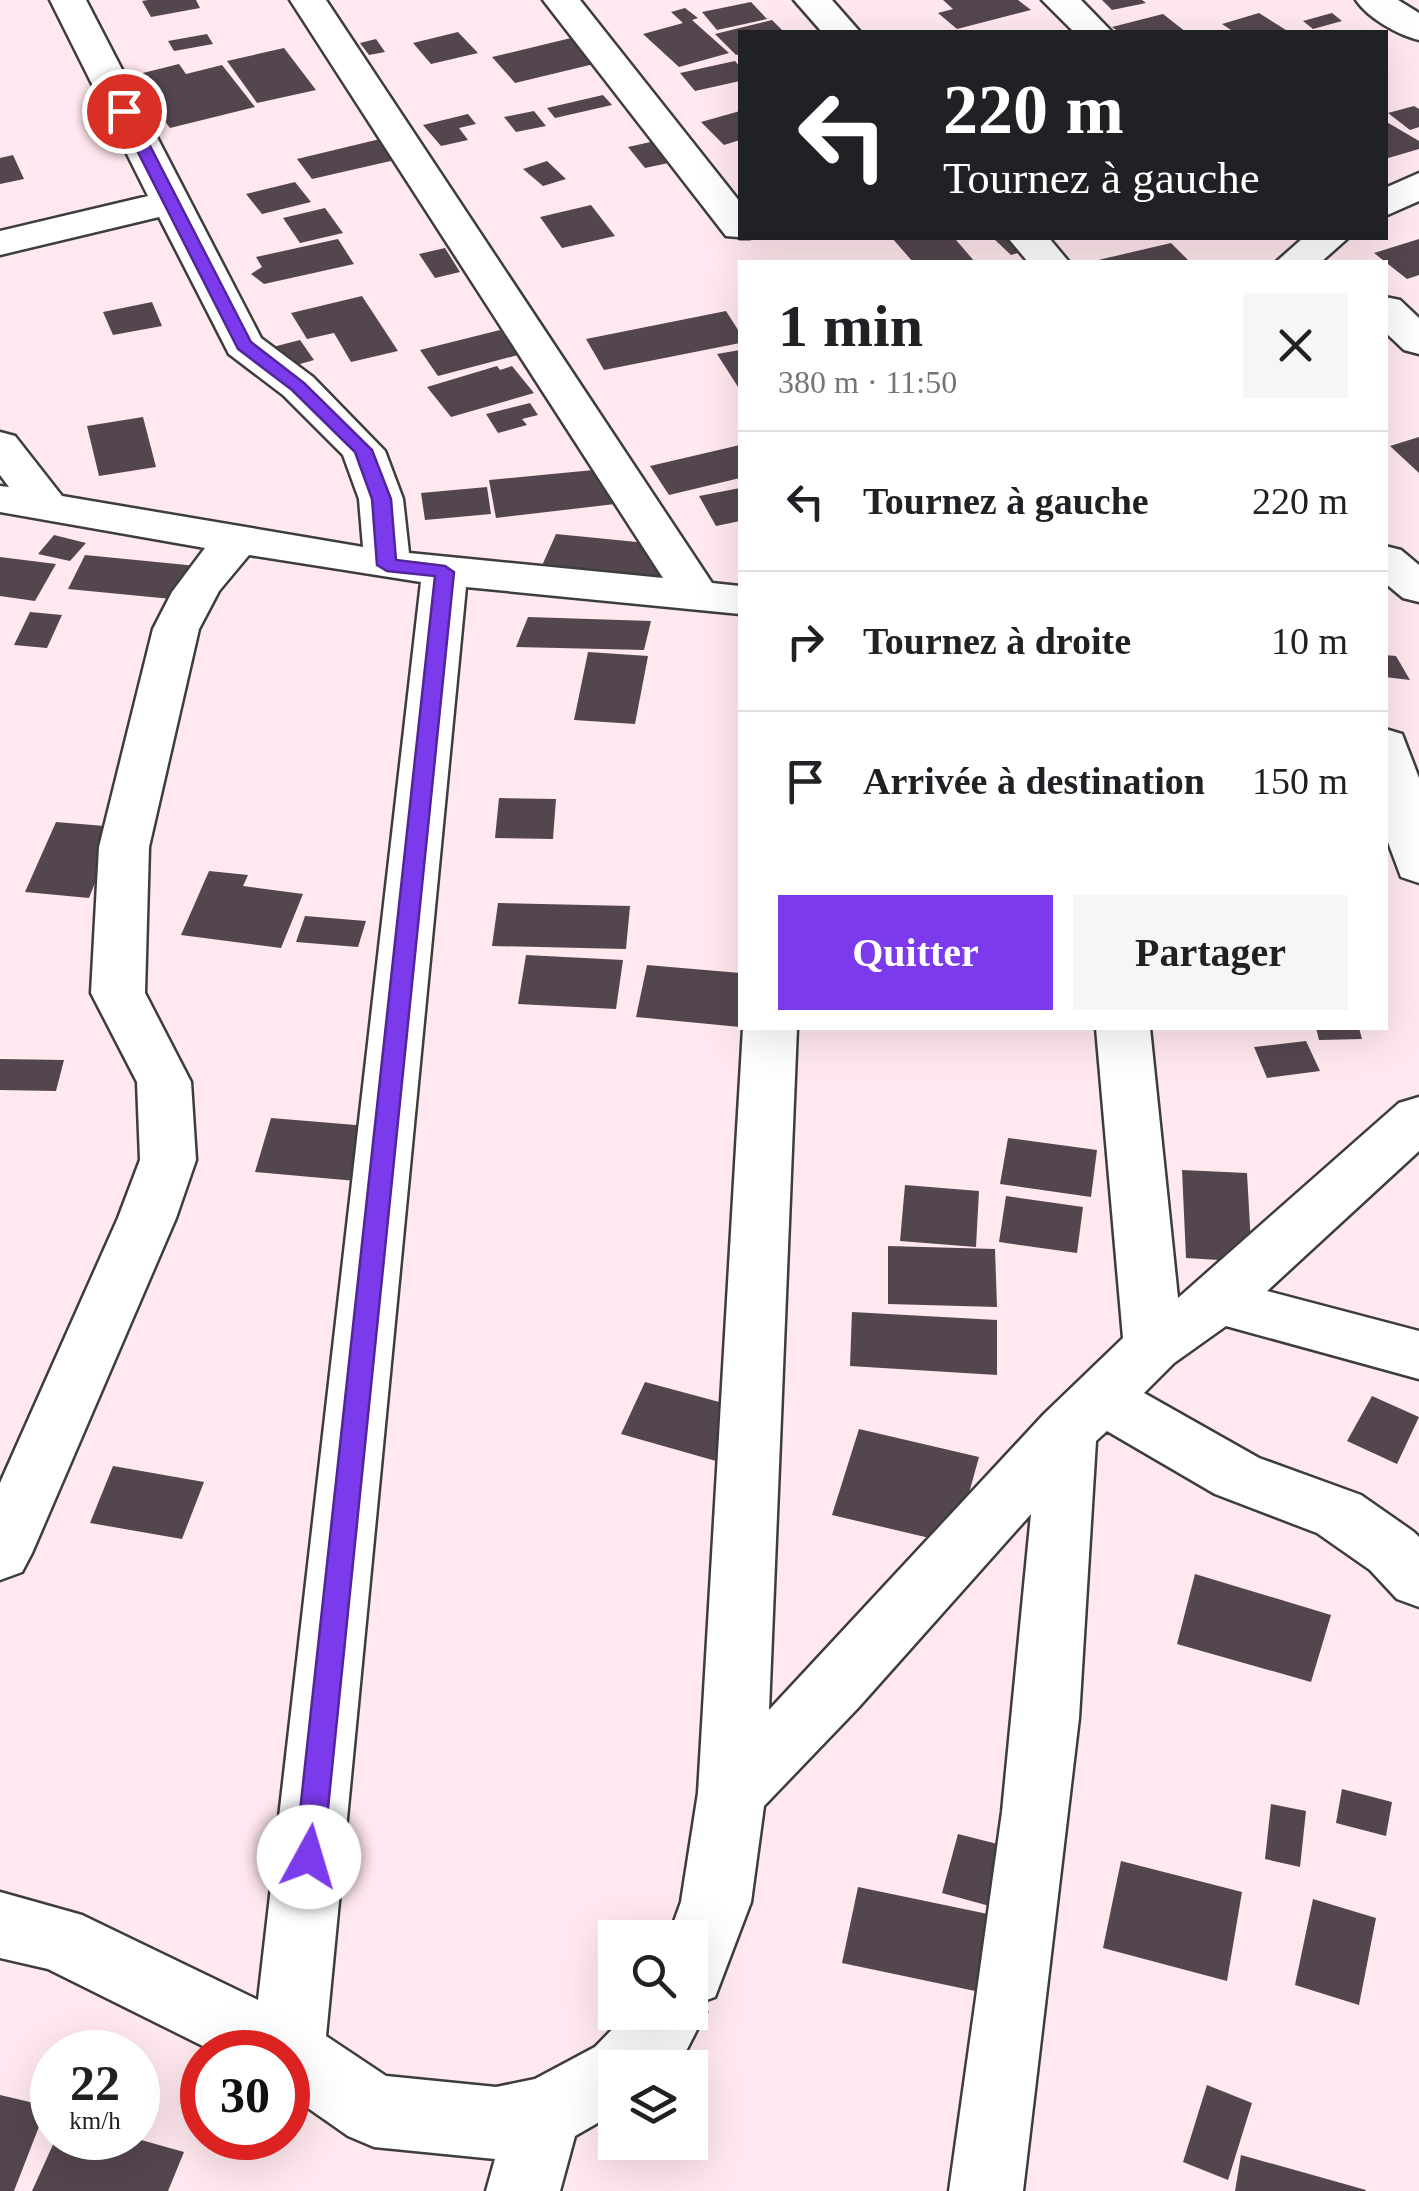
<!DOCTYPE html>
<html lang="fr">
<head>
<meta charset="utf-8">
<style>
  body { margin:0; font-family:Georgia,serif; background:#f6f6f6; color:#202124; height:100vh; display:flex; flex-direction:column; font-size:38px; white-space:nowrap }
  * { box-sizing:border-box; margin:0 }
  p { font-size:32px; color:#757577 }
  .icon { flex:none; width:55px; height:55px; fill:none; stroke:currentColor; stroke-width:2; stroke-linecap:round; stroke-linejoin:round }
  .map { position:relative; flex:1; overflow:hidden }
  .drawer { position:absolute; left:738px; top:260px; width:650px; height:770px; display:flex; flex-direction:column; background:#fff; border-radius:0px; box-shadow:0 10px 40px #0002 }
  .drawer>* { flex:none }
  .banner { position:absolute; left:738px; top:30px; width:650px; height:210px; border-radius:0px; box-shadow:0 10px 40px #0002; background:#202124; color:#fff; overflow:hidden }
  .buttons { position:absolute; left:598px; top:1920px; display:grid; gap:20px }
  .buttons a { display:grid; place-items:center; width:110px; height:110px; border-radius:0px; background:#fff; box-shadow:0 10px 40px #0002; font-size:50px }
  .speed { position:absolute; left:30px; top:2030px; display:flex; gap:20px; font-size:50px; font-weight:700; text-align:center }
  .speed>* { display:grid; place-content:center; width:130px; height:130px; border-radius:50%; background:#fff; box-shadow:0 10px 40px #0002; line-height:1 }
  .speed small { font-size:25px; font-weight:400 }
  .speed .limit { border:15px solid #d22; background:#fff; color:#111 }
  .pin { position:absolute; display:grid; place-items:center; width:85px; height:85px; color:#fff; margin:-42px; border:5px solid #fff; border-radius:50%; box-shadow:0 2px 10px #0007 }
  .me { position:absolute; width:110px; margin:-55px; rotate:6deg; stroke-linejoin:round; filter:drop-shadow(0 0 8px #0008) }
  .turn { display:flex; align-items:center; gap:35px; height:210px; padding:0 40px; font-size:45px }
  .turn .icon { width:130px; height:130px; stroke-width:2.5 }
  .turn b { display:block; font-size:70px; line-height:85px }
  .round { display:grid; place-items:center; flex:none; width:105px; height:105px; border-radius:0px; background:#f6f6f6 }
  .overview { display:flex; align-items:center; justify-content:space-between; height:170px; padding:0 40px }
  h1 { font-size:60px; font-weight:700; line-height:75px }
  .primary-button { display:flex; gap:20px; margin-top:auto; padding:20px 40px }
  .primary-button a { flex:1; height:115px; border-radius:0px; background:#7c3aed; color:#fff; font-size:40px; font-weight:700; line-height:115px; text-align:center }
  .primary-button a+a { background:#f6f6f6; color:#202124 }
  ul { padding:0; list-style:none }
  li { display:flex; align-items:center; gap:30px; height:140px; padding:0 40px; border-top:2px solid #e0e0e0 }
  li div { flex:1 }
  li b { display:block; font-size:38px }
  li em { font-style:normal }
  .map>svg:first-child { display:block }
  .building { fill:#54464f }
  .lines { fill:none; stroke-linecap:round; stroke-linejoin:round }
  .minor-casing { stroke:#3d3d3d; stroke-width:5 }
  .minor { fill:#fff; fill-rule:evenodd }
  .route { fill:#7c3aed; stroke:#51269a; stroke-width:2.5 }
</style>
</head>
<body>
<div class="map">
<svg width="1419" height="2191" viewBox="0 0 1419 2191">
  <rect width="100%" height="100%" fill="#ffe8ee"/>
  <g class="building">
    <path d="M148 0H196L200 8 151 17 142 1Z"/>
    <path d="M943 0H1018L1031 10 957 29 938 13 953 9Z"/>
    <path d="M1102 0H1142L1146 3 1112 10Z"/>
    <path d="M751 2 767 19 717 30 702 12Z"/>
    <path d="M685 8 698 18 692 20 729 53 679 67 643 34 683 23 671 12Z"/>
    <path d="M1259 13 1289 32H1234L1222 24Z"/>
    <path d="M1332 13 1342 21 1313 29 1303 21Z"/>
    <path d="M1163 14 1186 32H1119L1112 27Z"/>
    <path d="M772 20 783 31 740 32V54L736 55 715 34Z"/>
    <path d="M458 32 478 53 431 64 413 43Z"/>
    <path d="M207 34 213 44 174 51 168 41Z"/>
    <path d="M571 38 594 64 515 83 492 57Z"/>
    <path d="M376 39 385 52 369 55 360 43Z"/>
    <path d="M284 48 316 90 257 103 227 61Z"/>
    <path d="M735 61 740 67V81L695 91 680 73Z"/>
    <path d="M179 64 186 74 222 65 255 107 170 128 131 76Z"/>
    <path d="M603 95 612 105 555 118 547 108Z"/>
    <path d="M1414 106 1419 109V127L1410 130 1388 113Z"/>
    <path d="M534 111 546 126 516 132 504 117Z"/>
    <path d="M740 111V140L724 145 701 122Z"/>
    <path d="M468 114 476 124 459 128 468 140 441 146 423 125Z"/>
    <path d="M1385 121 1419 141V149L1385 159Z"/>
    <path d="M380 139 395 160 312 179 297 159Z"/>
    <path d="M655 141 673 162 645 168 628 147Z"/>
    <path d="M13 155 24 179 0 184V158Z"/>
    <path d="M547 161 566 179 543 186 523 169Z"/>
    <path d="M295 182 311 202 262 214 246 194Z"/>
    <path d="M591 205 615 236 562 248 540 217Z"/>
    <path d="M325 208 343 233 300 243 283 218Z"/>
    <path d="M892 238 956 240 975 262H913Z"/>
    <path d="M993 238H1016L1029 250 1011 255Z"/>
    <path d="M338 239 354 264 264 284 251 274 262 267 256 257Z"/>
    <path d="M1419 239V275L1407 279 1374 253Z"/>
    <path d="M1171 243 1190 262H1095L1094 261Z"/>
    <path d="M445 248 460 272 435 278 419 254Z"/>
    <path d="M362 296 398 351 351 362 334 333 307 339 291 313Z"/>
    <path d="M152 302 162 326 113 335 103 312Z"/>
    <path d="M726 311 740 333V343L604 370 586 339Z"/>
    <path d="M500 330 518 355 438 376 420 350Z"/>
    <path d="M300 340 314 360 279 370 265 349Z"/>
    <path d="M740 350V390L717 354Z"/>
    <path d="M497 366 500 370 512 366 534 393 451 417 427 387Z"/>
    <path d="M530 403 538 415 522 419 527 425 498 433 486 414Z"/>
    <path d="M143 417 156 467 99 476 87 426Z"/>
    <path d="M1419 437V473L1390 446Z"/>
    <path d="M740 445V478L669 495 650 466Z"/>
    <path d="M604 469 632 502 496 518 489 480Z"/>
    <path d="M487 487 491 514 425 520 421 493Z"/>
    <path d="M740 488V521L716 526 699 496Z"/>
    <path d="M556 534 647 543 668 579 540 570Z"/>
    <path d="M54 535 86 543 70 561 38 554Z"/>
    <path d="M85 555 197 566 182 600 68 589Z"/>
    <path d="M0 557 56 564 35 601 0 596Z"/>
    <path d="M30 612 62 615 47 648 14 645Z"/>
    <path d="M528 617 651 621 644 650 516 647Z"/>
    <path d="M588 652 648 656 635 724 574 720Z"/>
    <path d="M1385 655 1396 656 1410 680 1385 677Z"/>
    <path d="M499 798 556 799 553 839 495 838Z"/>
    <path d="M56 822 117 827 89 898 25 892Z"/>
    <path d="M209 871 248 875 243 886 303 894 281 948 181 935Z"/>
    <path d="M498 903 630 906 626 949 492 946Z"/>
    <path d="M305 916 366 921 358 947 296 942Z"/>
    <path d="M526 955 623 960 616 1009 518 1004Z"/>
    <path d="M647 965 740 973V1027L636 1017Z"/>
    <path d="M1316 1028H1359L1362 1039 1319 1040Z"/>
    <path d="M1306 1041 1320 1071 1267 1078 1254 1047Z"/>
    <path d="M0 1059 64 1060 56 1091 0 1090Z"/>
    <path d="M271 1118 404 1129 390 1184 255 1172Z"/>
    <path d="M1008 1138 1097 1150 1091 1197 1000 1184Z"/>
    <path d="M1182 1170 1247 1173 1252 1262 1186 1258Z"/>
    <path d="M905 1185 979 1191 976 1247 900 1241Z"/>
    <path d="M1006 1196 1083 1207 1077 1253 999 1242Z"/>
    <path d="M888 1246 995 1249 997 1307 888 1304Z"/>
    <path d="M852 1312 997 1320V1375L850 1366Z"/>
    <path d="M645 1382 738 1407 716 1461 621 1434Z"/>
    <path d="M1372 1396 1419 1417 1397 1464 1347 1441Z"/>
    <path d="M859 1429 979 1457 955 1544 832 1515Z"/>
    <path d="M113 1466 204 1482 182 1539 90 1523Z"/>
    <path d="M1195 1574 1331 1615 1311 1682 1177 1644Z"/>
    <path d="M1342 1789 1392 1802 1386 1836 1336 1823Z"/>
    <path d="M1271 1804 1306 1811 1300 1867 1265 1859Z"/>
    <path d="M958 1834 1033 1853 1019 1914 942 1893Z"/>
    <path d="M1121 1861 1242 1892 1227 1981 1103 1948Z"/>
    <path d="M858 1887 1007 1918 994 1995 842 1963Z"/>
    <path d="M1313 1899 1376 1918 1359 2005 1295 1985Z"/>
    <path d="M1207 2085 1252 2103 1228 2180 1183 2162Z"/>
    <path d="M0 2095 47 2106 14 2191H0Z"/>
    <path d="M56 2138H134L184 2152 168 2191H32Z"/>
    <path d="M1241 2155 1366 2190 1365 2191H1235Z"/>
  </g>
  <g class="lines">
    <defs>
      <g id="minor">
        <path d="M50 0H86L261 338 313 377 385 451 403 499 409 553 663 578 290 0H326L712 583 740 586V614L466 587 326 2036 386 2076 496 2087 535 2079 595 2047 629 2012H690V1938H668L681 1902 698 1793 743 1028H797L769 1710 1044 1414 1123 1338 1096 1028H1150L1178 1298 1399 1103 1419 1097V1151L1267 1291 1419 1331V1379L1226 1326 1174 1363 1144 1393 1259 1458 1361 1495 1414 1532 1419 1537V1607L1397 1599 1370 1570 1317 1533 1215 1494 1107 1431 1096 1441 1079 1718 1023 2191H949L1002 1812 1031 1514 858 1708 764 1806 751 1902 715 1997 701 2002 706 2012 683 2057 673 2068H615V2113L575 2136 560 2191H486L495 2159 374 2147 348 2136 288 2094V2052H215L48 1969 0 1958V1892L82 1915 258 2000 421 582 249 555 219 591 199 629 149 847 145 993 191 1082 196 1160 176 1218 32 1553 22 1572 0 1580V1483L118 1218 140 1160 137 1082 91 993 99 847 153 629 172 592 205 548 0 512V486L9 487 0 475V432L15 436 62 496 363 547 359 499 343 455 283 395 229 354 159 217 0 255V231L148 196Z"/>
        <path d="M543 0H580L740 202V238H750L726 236Z"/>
        <path d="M794 0H832L860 32H822Z"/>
        <path d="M1042 0H1081L1112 32H1074Z"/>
        <path d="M1356 0H1398L1419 13V40C1398 35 1368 18 1356 0Z"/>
        <path d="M1419 173V201L1385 216V188Z"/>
        <path d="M1008 238H1049L1069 262H1028Z"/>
        <path d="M1303 238H1348L1321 262H1276Z"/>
        <path d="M1385 297 1400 300 1419 318V354L1404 350 1385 332Z"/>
        <path d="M1385 546 1401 550 1419 565V602L1403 598 1385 583Z"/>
        <path d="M1385 729 1402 734 1419 778V883L1401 877 1385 834Z"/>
      </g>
    </defs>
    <use href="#minor" class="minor-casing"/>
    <use href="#minor" class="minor"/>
  </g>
  <path class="route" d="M124 107 132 111 251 342 304 383 372 450 391 499 396 560 445 566 454 572 323 1857 319 1866 309 1870 299 1866 295 1857 435 576 387 571 377 565 372 499 355 452 292 390 238 349 117 111Z"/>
</svg>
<div class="buttons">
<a><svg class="icon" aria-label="search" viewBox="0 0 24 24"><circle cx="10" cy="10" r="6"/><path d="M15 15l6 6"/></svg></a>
<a><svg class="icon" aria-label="layers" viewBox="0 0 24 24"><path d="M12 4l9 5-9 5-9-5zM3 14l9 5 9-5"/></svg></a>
</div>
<div class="speed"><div>22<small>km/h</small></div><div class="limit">30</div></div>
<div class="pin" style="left:124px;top:111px;background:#d93025"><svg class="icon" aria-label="arrive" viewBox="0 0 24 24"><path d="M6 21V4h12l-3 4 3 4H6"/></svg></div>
<svg class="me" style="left:309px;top:1857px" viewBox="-20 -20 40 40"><circle r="19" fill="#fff"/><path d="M0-13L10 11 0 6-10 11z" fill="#7c3aed"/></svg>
<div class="banner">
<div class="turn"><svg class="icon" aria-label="left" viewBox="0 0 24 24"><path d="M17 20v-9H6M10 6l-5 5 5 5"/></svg><div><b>220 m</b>Tournez à gauche</div></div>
</div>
<section class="drawer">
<div class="overview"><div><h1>1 min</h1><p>380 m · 11:50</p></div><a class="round"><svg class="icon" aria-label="close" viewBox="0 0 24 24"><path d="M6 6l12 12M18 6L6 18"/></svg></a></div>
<ul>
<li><svg class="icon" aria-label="left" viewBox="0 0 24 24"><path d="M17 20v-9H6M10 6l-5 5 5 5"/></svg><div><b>Tournez à gauche</b></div><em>220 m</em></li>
<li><svg class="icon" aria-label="right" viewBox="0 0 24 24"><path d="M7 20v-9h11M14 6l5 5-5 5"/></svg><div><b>Tournez à droite</b></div><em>10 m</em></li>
<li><svg class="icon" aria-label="arrive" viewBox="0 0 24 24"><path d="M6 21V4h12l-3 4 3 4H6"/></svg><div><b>Arrivée à destination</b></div><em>150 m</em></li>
</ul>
<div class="primary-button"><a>Quitter</a><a>Partager</a></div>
</section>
</div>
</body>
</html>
